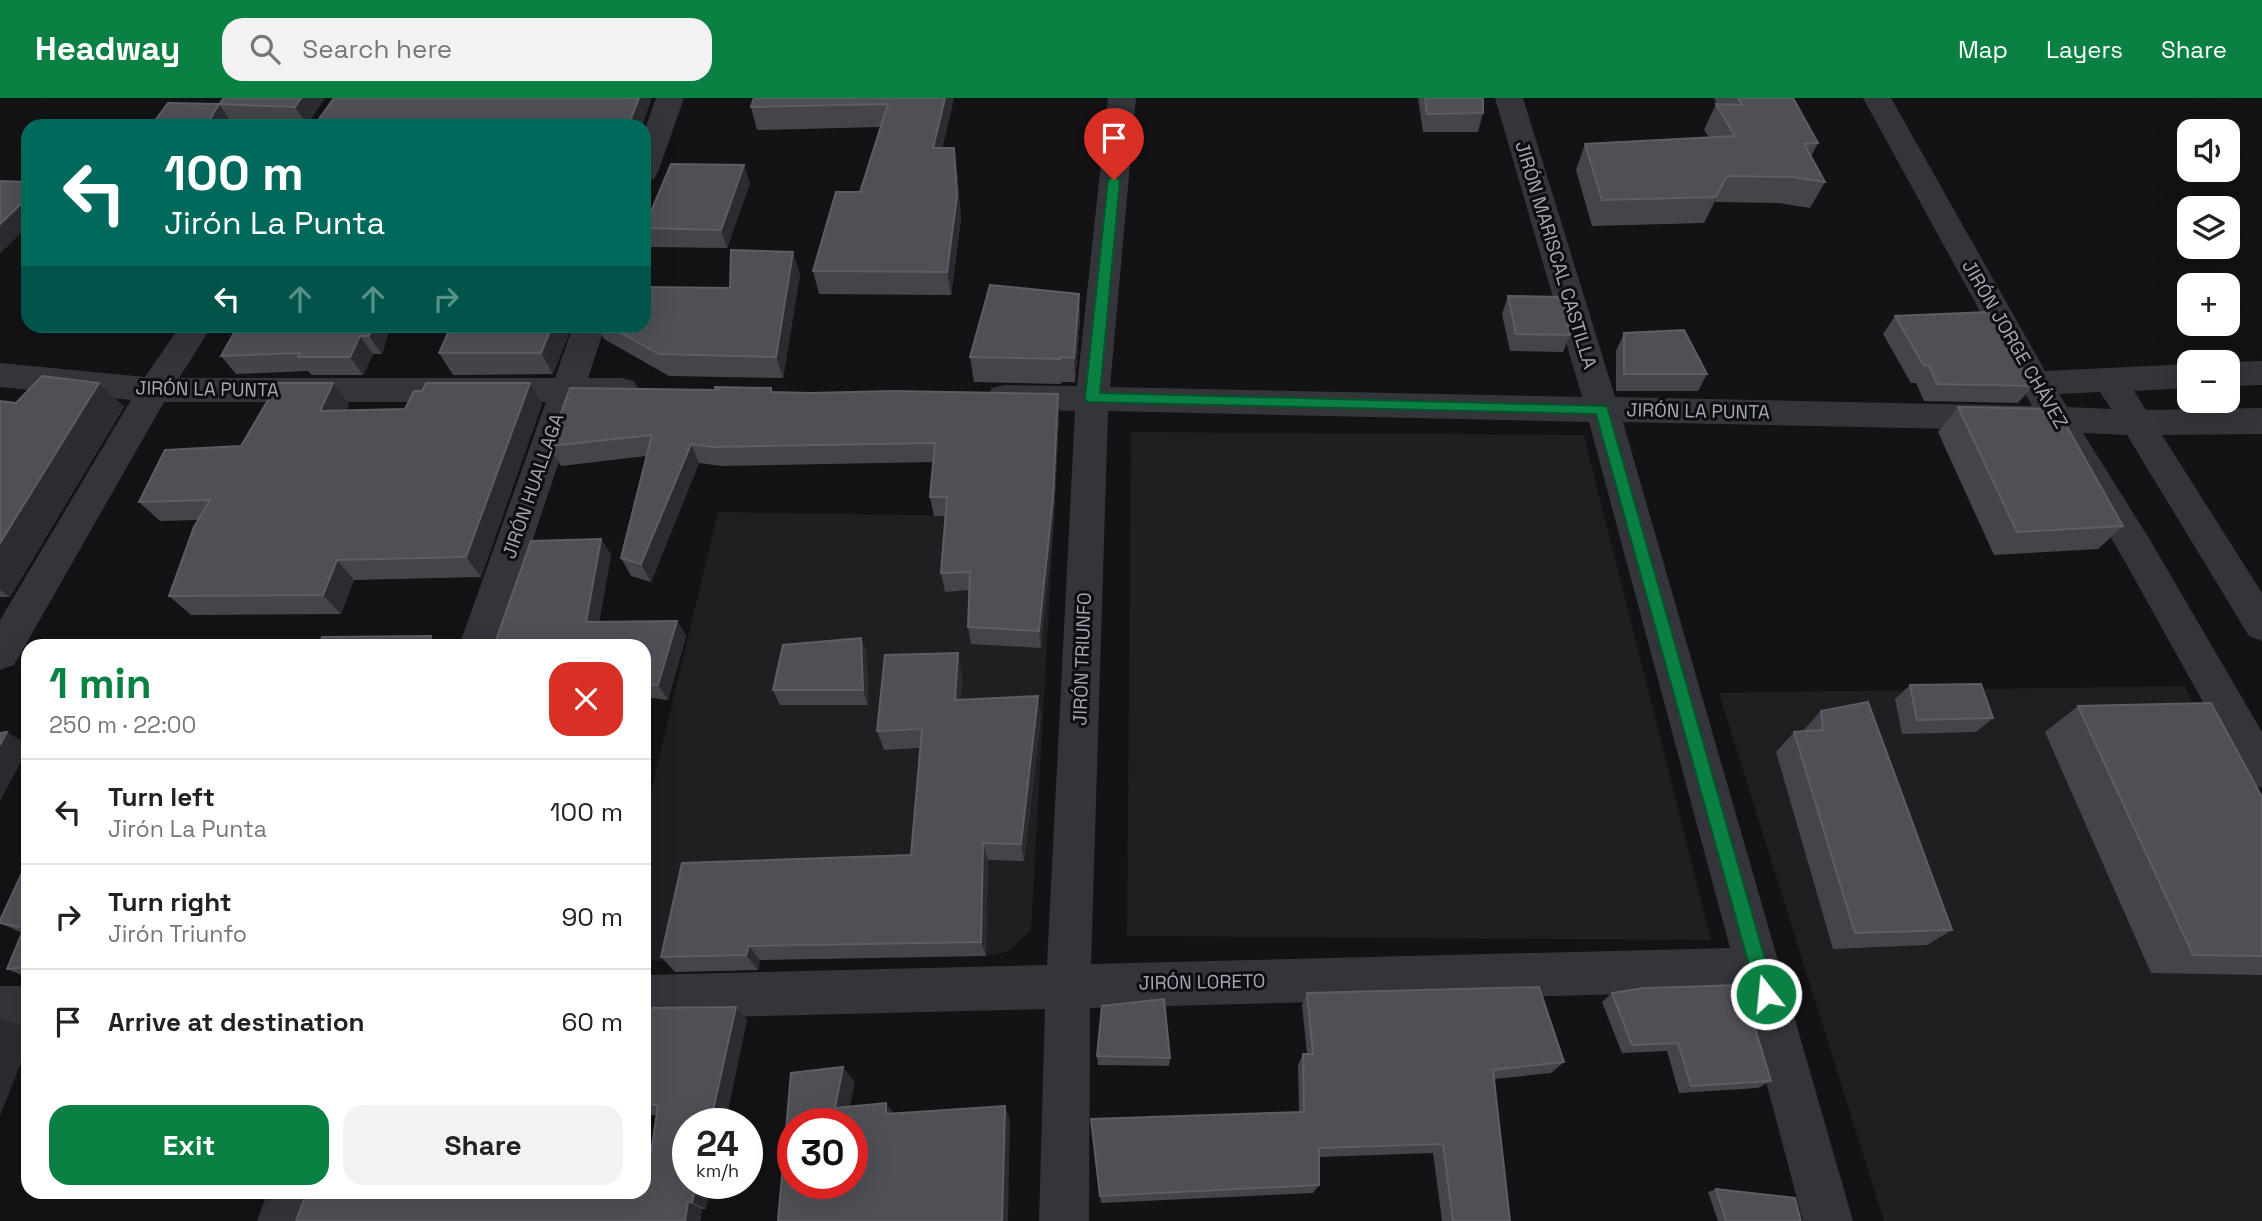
<!DOCTYPE html>
<html lang="en">
<head>
<meta charset="utf-8">
<style>
  body { margin:0; font-family:"Space Grotesk",sans-serif; background:#f2f2f2; color:#222; height:100vh; display:flex; flex-direction:column; font-size:26px; white-space:nowrap }
  * { box-sizing:border-box; margin:0 }
  p { font-size:23px; color:#767676 }
  .icon { flex:none; width:38px; height:38px; fill:none; stroke:currentColor; stroke-width:2; stroke-linecap:round; stroke-linejoin:round }
  .map { position:relative; flex:1; overflow:hidden }
  .side { position:absolute; left:21px; top:541px; width:630px; height:560px; display:flex; flex-direction:column; background:#fff; border-radius:21px; box-shadow:0 7px 28px #0002 }
  .side>* { flex:none }
  .hud { position:absolute; left:21px; top:21px; width:630px; height:214px; border-radius:21px; box-shadow:0 7px 28px #0002; background:#00695c; color:#fff; overflow:hidden }
  .fabs { position:absolute; left:2177px; top:21px; display:grid; gap:14px }
  .fabs a { display:grid; place-items:center; width:63px; height:63px; border-radius:14px; background:#fff; box-shadow:0 7px 28px #0002; font-size:35px }
  .speed { position:absolute; left:672px; top:1010px; display:flex; gap:14px; font-size:35px; font-weight:700; text-align:center }
  .speed>* { display:grid; place-content:center; width:91px; height:91px; border-radius:50%; background:#fff; box-shadow:0 7px 28px #0002; line-height:1 }
  .speed small { font-size:18px; font-weight:400 }
  .speed .limit { border:10px solid #d22; background:#fff; color:#111 }
  .pin { position:absolute; display:grid; place-items:center; width:60px; height:60px; color:#fff; margin:-72px -30px; border-radius:50% 50% 50% 0; rotate:-45deg; box-shadow:0 0 7px #0007 }
  .pin .icon { rotate:45deg }
  .me { position:absolute; width:77px; margin:-38px; rotate:344deg; stroke-linejoin:round; filter:drop-shadow(0 0 5px #0008) }
  .turn { display:flex; align-items:center; gap:24px; height:147px; padding:0 28px; font-size:32px }
  .turn .icon { width:91px; height:91px; stroke-width:2.5 }
  .turn b { display:block; font-size:49px; line-height:60px }
  .lanes { display:flex; align-items:center; height:66px; padding:0 28px; background:#0003; justify-content:center; gap:35px; direction:ltr }
  .lanes .off { opacity:.35 }
  .round { display:grid; place-items:center; flex:none; width:74px; height:74px; border-radius:21px; background:#f2f2f2 }
  .head { display:flex; align-items:center; justify-content:space-between; height:119px; padding:0 28px }
  h1 { font-size:42px; font-weight:700; line-height:52px; color:#0b8043 }
  .cta { display:flex; gap:14px; margin-top:auto; padding:14px 28px }
  .cta a { flex:1; height:80px; border-radius:21px; background:#0b8043; color:#fff; font-size:28px; font-weight:700; line-height:80px; text-align:center }
  .cta a+a { background:#f2f2f2; color:#222 }
  ul { padding:0; list-style:none }
  li { display:flex; align-items:center; gap:21px; height:105px; padding:0 28px; border-top:2px solid #e0e0e0 }
  li div { flex:1 }
  li b { display:block; font-size:26px }
  li em { font-style:normal }
  header { display:flex; align-items:center; gap:42px; box-sizing:border-box; height:98px; padding:0 35px; background:#0b8043; color:#fff }
  header strong { font-size:33px }
  nav { display:flex; gap:38px; margin-inline-start:auto; font-size:24px }
  .search { width:490px; height:63px; background:#f2f2f2; display:flex; align-items:center; gap:18px; box-sizing:border-box; padding:0 24px; border-radius:21px; color:#767676; font-size:26px }
  .map>svg:first-child { display:block }
  .built { fill:#1f1f22 }
  .lines { fill:none; stroke-linecap:round; stroke-linejoin:round }
  .minor { fill:#34353a; fill-rule:evenodd }
  .wall { fill:#44444a }
  .shaded-wall { fill:#2c2c30 }
  .building { fill:#4f4f56; stroke:#5c5d65; stroke-width:2; fill-rule:evenodd }
  .route { fill:#0b8043; stroke:#07532c; stroke-width:2 }
  .labels { text-anchor:middle; dominant-baseline:central; stroke-width:6; stroke-linejoin:round; paint-order:stroke }
  .street-label { font-size:19px; fill:#a4a8b6; stroke:#0e0e10 }
</style>
</head>
<body>
<header>
<strong>Headway</strong>
<div class="search"><svg class="icon" aria-label="search" viewBox="0 0 24 24"><circle cx="10" cy="10" r="6"/><path d="M15 15l6 6"/></svg>Search here</div>
<nav><a>Map</a><a>Layers</a><a>Share</a></nav>
</header>
<div class="map">
<svg width="2262" height="1123" viewBox="0 0 2262 1123">
  <rect width="100%" height="100%" fill="#131315"/>
  <g class="built">
    <path d="M1131 334 1584 337 1711 842 1127 838Z"/>
    <path d="M718 414 1054 419 1031 832 1007 854 986 858 644 863V723Z"/>
    <path d="M2184 588 2262 731V1123H1884L1719 595Z"/>
  </g>
  <g class="lines">
    <g class="minor">
      <path d="M656 0H684L658 74 654 81 644 83V34Z"/>
      <path d="M1108 0H1136L1110 289 1582 299 1495 0H1523L1615 299 2032 308 1863 0H1891L2045 273 2189 266V290L2134 293 2146 312 2262 310V336L2162 337 2262 495V543L2249 538 2127 337 2083 335 2150 442 2262 634V690L2248 685 2124 462 2047 333 1623 324 1853 1123H1803L1742 893 1090 910 1089 1123H1039L1045 911 644 921V877L1047 867 1075 313 1004 311 992 308 987 299 992 290 1004 287 1077 288ZM2100 294 2111 311 2067 309 2059 296ZM1108 313 1589 324 1730 850 1091 866Z"/>
      <path d="M180 228H212L179 280H555L573 228H605L588 280H622L634 283 639 292 634 301 622 304H579L497 548H459L546 304H164L14 567 0 572V522L131 302 0 289V265L145 279Z"/>
      <path d="M2262 263V287L2228 288 2227 264Z"/>
      <rect x="0" y="888" width="28" height="46"/>
      <path d="M268 1094H316L307 1123H257Z"/>
    </g>
  </g>
  <g class="wall">
    <path d="M224 0H325L307 27 231 24 229 28 219 6Z"/>
    <path d="M954 0 942 50H954L957 73 961 121 951 197 819 196 813 173 860 94 880 29 757 32 751 9Z"/>
    <path d="M1418 0H1483V15L1478 34H1423Z"/>
    <path d="M1714 0H1793L1818 45 1811 58 1825 84 1810 110 1778 105 1715 104 1704 125 1592 128 1576 72 1585 46 1709 39 1704 32 1716 6H1717Z"/>
    <path d="M750 85 727 150 651 149 644 130Z"/>
    <path d="M800 176 783 280 669 278 604 241 597 228H644L730 190Z"/>
    <path d="M1079 196 1080 221 1075 284H1061V286L974 284 970 259Z"/>
    <path d="M1508 198 1570 237 1563 254 1510 253 1502 216Z"/>
    <path d="M1895 218 2033 288 2018 305 1924 303 1916 285H1911L1883 236Z"/>
    <path d="M390 228 382 256H373L363 277H312L308 273 236 276 221 258Z"/>
    <path d="M572 228 553 276 453 277 439 255Z"/>
    <path d="M1624 235 1707 276 1698 293H1616V253Z"/>
    <path d="M99 285 124 309 10 499H0V303L16 305Z"/>
    <path d="M530 285 542 306 481 479 354 482 341 516 191 517 169 498 198 422 160 423 139 404 241 348 349 306 346 313 405 311Z"/>
    <path d="M714 289 771 290 772 294 1059 316 1054 419 1041 550 971 546 968 529 969 492 945 494 941 475 946 418H934L930 399 933 364 721 368 699 365 651 484 631 478 621 460 646 358 561 368 549 348 715 292Z"/>
    <path d="M1958 309 2123 428 2098 451 1994 457 1938 334Z"/>
    <path d="M601 441 611 457 599 524 677 523 686 538 668 602 644 599V548H494Z"/>
    <path d="M867 555 868 607H780L773 592Z"/>
    <path d="M962 575 961 602 1041 618 1024 763 988 762 986 858 760 862 758 872 675 874 661 859 911 757 920 650 884 652 877 633Z"/>
    <path d="M1910 587 1993 620 1976 634 1902 636 1895 601Z"/>
    <path d="M2078 608 2262 699V877L2151 875 2045 634Z"/>
    <path d="M1821 613 1952 832 1927 847 1833 851 1776 654 1794 634H1802Z"/>
    <path d="M28 762V880L7 871 22 835 0 825Z"/>
    <path d="M1307 895 1564 964 1551 975 1494 981 1510 1123H1442L1433 1055 1319 1059V1087L1313 1095 1101 1105 1091 1021 1299 1014 1298 967 1303 956H1307L1302 907Z"/>
    <path d="M1612 895 1771 983 1758 990 1679 995 1667 953 1622 955 1602 904Z"/>
    <path d="M644 910 747 921 725 1026H688L706 1111H702L700 1123H296L307 1094H493L492 1098 549 1097 647 1083 657 1017H644Z"/>
    <path d="M1097 958 1170 960 1169 968 1098 967Z"/>
    <path d="M1716 1091 1801 1123H1718L1708 1094Z"/>
  </g>
  <g class="shaded-wall">
    <path d="M301 0H325L307 27 295 9Z"/>
    <path d="M639 0H652L642 28H628Z"/>
    <path d="M945 0H954L937 73 933 50Z"/>
    <path d="M219 6 231 24 229 28H206Z"/>
    <path d="M954 50 957 73 961 121 951 197 947 174Z"/>
    <path d="M744 67 750 85 727 150 721 132Z"/>
    <path d="M1727 78 1715 104 1704 125 1716 99Z"/>
    <path d="M28 99V128L0 156V126Z"/>
    <path d="M793 154 800 176 783 280 776 259Z"/>
    <path d="M1079 196 1080 221 1075 284 1074 260Z"/>
    <path d="M373 228H390L382 256 369 238Z"/>
    <path d="M552 228H572L553 276 541 255Z"/>
    <path d="M360 238 373 256 363 277 350 259Z"/>
    <path d="M99 285 124 309 10 499 0 492V445Z"/>
    <path d="M333 285 349 306 336 334 320 313Z"/>
    <path d="M530 285 542 306 481 479 466 459Z"/>
    <path d="M1058 296 1059 316 1054 419 1041 550 1039 533Z"/>
    <path d="M691 346 699 365 651 484 641 466Z"/>
    <path d="M601 441 611 457 596 539 586 524Z"/>
    <path d="M337 462 354 482 341 516 323 497Z"/>
    <path d="M677 523 686 538 668 602 658 587Z"/>
    <path d="M431 538 439 548H429Z"/>
    <path d="M861 540 867 555 868 607 863 592Z"/>
    <path d="M958 555 962 575 960 622 955 602Z"/>
    <path d="M1038 598 1041 618 1024 763 1021 746Z"/>
    <path d="M7 634 28 647V651L0 703V647Z"/>
    <path d="M983 745 988 762 986 858 981 844Z"/>
    <path d="M749 848 760 862 758 872 746 857Z"/>
    <path d="M736 909 747 921 725 1026H710Z"/>
    <path d="M0 920 28 930V947L0 1018Z"/>
    <path d="M843 969 855 984 847 1023 835 1010Z"/>
    <path d="M886 1005 896 1018 886 1016Z"/>
    <path d="M1005 1008 1010 1022 1008 1123H1002Z"/>
    <path d="M697 1085H712L706 1111 692 1104Z"/>
    <path d="M469 1094H493L488 1105 467 1098Z"/>
    <path d="M688 1104 702 1111 700 1123H685Z"/>
  </g>
  <g class="building">
    <path d="M224 0H301L295 9 219 6Z"/>
    <path d="M334 0H639L628 28H314Z"/>
    <path d="M754 0H945L933 50H954L957 98 947 174 813 173 836 94H860L888 6 751 9Z"/>
    <path d="M1425 0H1483V15L1427 16Z"/>
    <path d="M1738 0H1793L1818 45 1804 46 1825 84 1792 79 1727 78 1716 99 1602 102 1585 46 1735 38 1716 6 1742 7Z"/>
    <path d="M168 5 219 6 206 28H151Z"/>
    <path d="M671 66 744 67 721 132 644 130Z"/>
    <path d="M0 83 28 84V99L0 126Z"/>
    <path d="M731 152 793 154 776 259 659 256 609 228H644V189L730 190Z"/>
    <path d="M990 187 1079 196 1074 260 1060 259V261L970 259Z"/>
    <path d="M1508 198 1562 199 1570 237 1516 236Z"/>
    <path d="M1988 214 2033 288 1937 286 1929 267 1924 268 1895 218Z"/>
    <path d="M238 228H373L369 238H360L350 259H298L300 255 221 258Z"/>
    <path d="M451 228H552L541 255H439Z"/>
    <path d="M1684 232 1707 276H1624V235Z"/>
    <path d="M42 278 99 285 0 445V303L16 305Z"/>
    <path d="M278 285H333L320 313 405 311 414 293H422L426 285H530L466 459 337 462 323 497 169 498 194 429 210 402 139 404 165 352 241 348Z"/>
    <path d="M714 289 771 290V294L811 295 893 293 1058 296 1053 400 1039 533 968 529 970 474 941 475 947 399H930L935 345 713 349 691 346 641 466 621 460 652 337 549 348 570 290 720 292Z"/>
    <path d="M1958 309 2057 311 2123 428 2017 434Z"/>
    <path d="M601 441 586 524 677 523 658 587 644 586V548H494L531 443Z"/>
    <path d="M431 538 429 548H319L322 539Z"/>
    <path d="M861 540 863 592H773L783 547Z"/>
    <path d="M958 555 955 602 1038 598 1021 746 983 745 981 844 749 848 746 857 661 859 682 765 911 757 922 631 877 633 885 557Z"/>
    <path d="M1981 586 1993 620 1917 622 1910 587Z"/>
    <path d="M1868 604 1952 832 1855 835 1794 634 1823 632 1821 613Z"/>
    <path d="M2211 605 2262 699V858L2193 857 2078 608Z"/>
    <path d="M7 634 0 647V635Z"/>
    <path d="M28 762V869L7 871 24 830 0 825V822Z"/>
    <path d="M1742 887 1771 983 1691 988 1678 945 1632 947 1612 895 1644 890Z"/>
    <path d="M1539 889 1564 964 1493 972 1510 1123H1453L1443 1046 1319 1050V1087L1100 1098 1091 1021 1304 1014 1303 956H1313L1307 895Z"/>
    <path d="M1164 901 1170 960 1097 958 1102 908Z"/>
    <path d="M736 909 710 1026H688V1085H697L692 1104H688L685 1123H296L307 1094H469L467 1098 549 1097 569 1094H644V1083H647L658 1007H644V910Z"/>
    <path d="M843 969 835 1010 886 1005V1016L1005 1008 1002 1123H778L791 975ZM793 1026H852V1085H793Z"/>
    <path d="M1716 1091 1795 1100 1801 1123H1726Z"/>
  </g>
  <path class="route" d="M1114 78 1120 82 1100 295 1607 308 1775 896 1773 902 1766 905 1760 902 1757 896 1596 316 1087 304 1085 300 1108 82Z"/>
  <g class="labels">
    <g class="street-label">
      <text transform="translate(1556 157) rotate(73)">JIRÓN MARISCAL CASTILLA</text>
      <text transform="translate(2015 246) rotate(60)">JIRÓN JORGE CHÁVEZ</text>
      <text transform="translate(207 291) rotate(1)">JIRÓN LA PUNTA</text>
      <text transform="translate(1698 313) rotate(1)">JIRÓN LA PUNTA</text>
      <text transform="translate(533 388) rotate(-71)">JIRÓN HUALLAGA</text>
      <text transform="translate(1082 561) rotate(-88)">JIRÓN TRIUNFO</text>
      <text transform="translate(1202 884) rotate(-1)">JIRÓN LORETO</text>
    </g>
  </g>
</svg>
<div class="fabs">
<a><svg class="icon" aria-label="sound" viewBox="0 0 24 24"><path d="M4 9h4l5-4v14l-5-4H4zM17 9q2 3 0 6"/></svg></a>
<a><svg class="icon" aria-label="layers" viewBox="0 0 24 24"><path d="M12 4l9 5-9 5-9-5zM3 14l9 5 9-5"/></svg></a>
<a>+</a>
<a>−</a>
</div>
<div class="speed"><div>24<small>km/h</small></div><div class="limit">30</div></div>
<div class="pin" style="left:1114px;top:82px;background:#d93025"><svg class="icon" aria-label="arrive" viewBox="0 0 24 24"><path d="M6 21V4h12l-3 4 3 4H6"/></svg></div>
<svg class="me" style="left:1766px;top:896px" viewBox="-20 -20 40 40"><circle r="17" fill="#0b8043" stroke="#fff" stroke-width="3"/><path d="M0-11L8 9 0 5-8 9z" fill="#fff"/></svg>
<div class="hud">
<div class="turn"><svg class="icon" aria-label="left" viewBox="0 0 24 24"><path d="M17 20v-9H6M10 6l-5 5 5 5"/></svg><div><b>100 m</b>Jirón La Punta</div></div>
<div class="lanes"><svg class="icon" aria-label="left" viewBox="0 0 24 24"><path d="M17 20v-9H6M10 6l-5 5 5 5"/></svg><svg class="icon off" aria-label="ahead" viewBox="0 0 24 24"><path d="M12 20V5M6 11l6-6 6 6"/></svg><svg class="icon off" aria-label="ahead" viewBox="0 0 24 24"><path d="M12 20V5M6 11l6-6 6 6"/></svg><svg class="icon off" aria-label="right" viewBox="0 0 24 24"><path d="M7 20v-9h11M14 6l5 5-5 5"/></svg></div>
</div>
<section class="side">
<div class="head"><div><h1>1 min</h1><p>250 m · 22:00</p></div><a class="round" style="background:#d93025;color:#fff"><svg class="icon" aria-label="close" viewBox="0 0 24 24"><path d="M6 6l12 12M18 6L6 18"/></svg></a></div>
<ul>
<li><svg class="icon" aria-label="left" viewBox="0 0 24 24"><path d="M17 20v-9H6M10 6l-5 5 5 5"/></svg><div><b>Turn left</b><p>Jirón La Punta</p></div><em>100 m</em></li>
<li><svg class="icon" aria-label="right" viewBox="0 0 24 24"><path d="M7 20v-9h11M14 6l5 5-5 5"/></svg><div><b>Turn right</b><p>Jirón Triunfo</p></div><em>90 m</em></li>
<li><svg class="icon" aria-label="arrive" viewBox="0 0 24 24"><path d="M6 21V4h12l-3 4 3 4H6"/></svg><div><b>Arrive at destination</b></div><em>60 m</em></li>
</ul>
<div class="cta"><a>Exit</a><a>Share</a></div>
</section>
</div>
</body>
</html>
